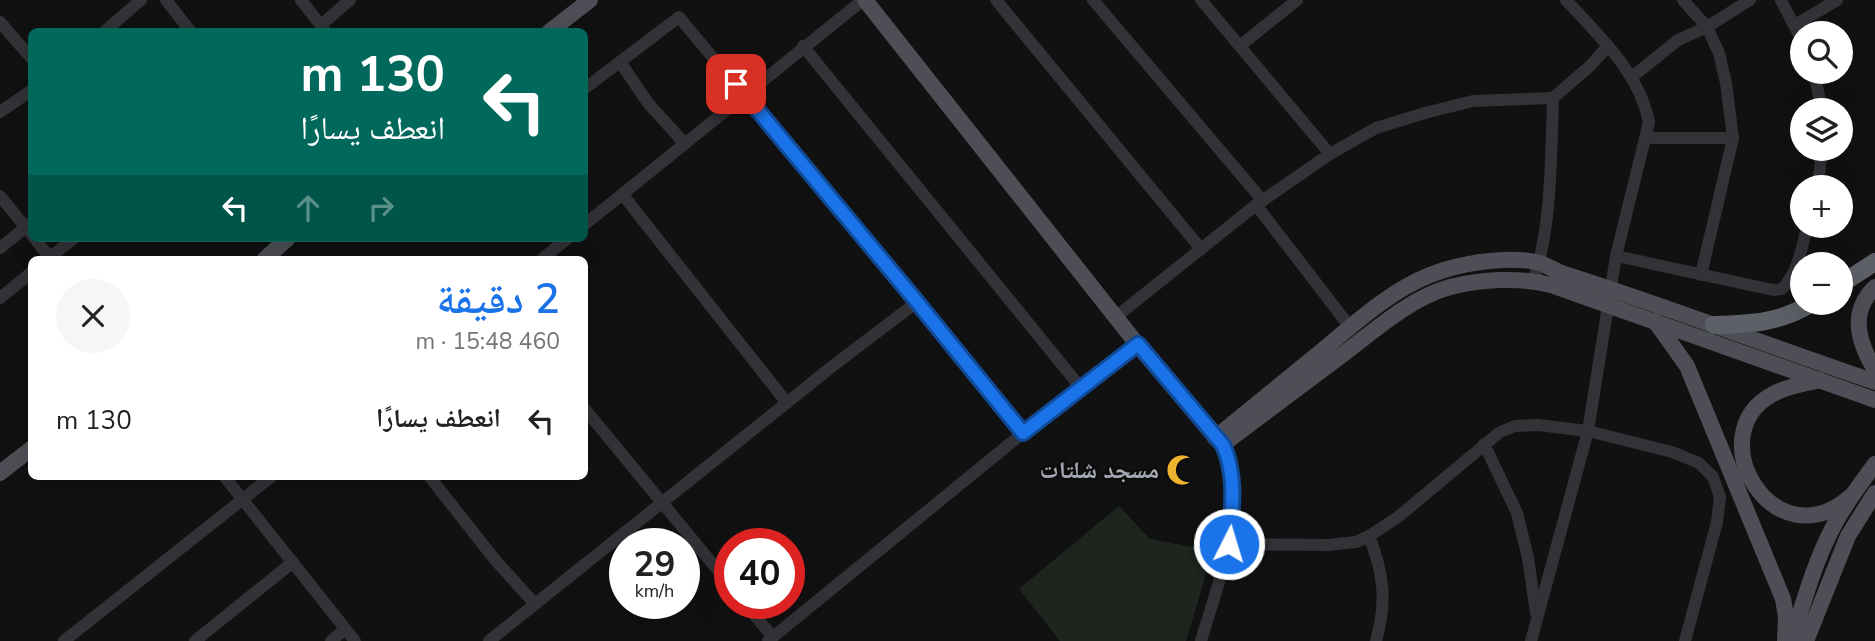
<!DOCTYPE html>
<html lang="ar">
<head>
<meta charset="utf-8">
<style>
  body { margin:0; font-family:"Nunito Sans","Noto Naskh Arabic",sans-serif; background:#f6f6f6; color:#222; direction:rtl; height:100vh; display:flex; flex-direction:column; font-size:26px; white-space:nowrap }
  * { box-sizing:border-box; margin:0 }
  p { font-size:23px; color:#767676 }
  .icon { flex:none; width:38px; height:38px; fill:none; stroke:currentColor; stroke-width:2; stroke-linecap:round; stroke-linejoin:round }
  .map { position:relative; flex:1; overflow:hidden; direction:ltr }
  .panel { position:absolute; left:28px; top:256px; width:560px; height:224px; display:flex; flex-direction:column; background:#fff; border-radius:10px; box-shadow:0 7px 28px #0002; direction:rtl }
  .panel>* { flex:none }
  .top-card { position:absolute; left:28px; top:28px; width:560px; height:214px; border-radius:10px; box-shadow:0 7px 28px #0002; direction:rtl; background:#00695c; color:#fff; overflow:hidden }
  .tools { position:absolute; left:1790px; top:21px; display:grid; gap:14px }
  .tools a { display:grid; place-items:center; width:63px; height:63px; border-radius:50%; background:#fff; box-shadow:0 7px 28px #0002; font-size:35px }
  .speed { position:absolute; left:609px; top:528px; display:flex; gap:14px; font-size:35px; font-weight:700; text-align:center }
  .speed>* { display:grid; place-content:center; width:91px; height:91px; border-radius:50%; background:#fff; box-shadow:0 7px 28px #0002; line-height:1 }
  .speed small { font-size:18px; font-weight:400 }
  .speed .limit { border:10px solid #d22; background:#fff; color:#111 }
  .pin { position:absolute; display:grid; place-items:center; width:60px; height:60px; color:#fff; margin:-30px; border-radius:14px; box-shadow:0 4px 10px #0006 }
  .me { position:absolute; width:77px; margin:-38px; rotate:5deg; stroke-linejoin:round; filter:drop-shadow(0 0 5px #0008) }
  .turn { display:flex; align-items:center; gap:24px; height:147px; padding:0 28px; font-size:32px }
  .turn .icon { width:91px; height:91px; stroke-width:2.5 }
  .turn b { display:block; font-size:49px; line-height:60px }
  .lanes { display:flex; align-items:center; height:66px; padding:0 28px; background:#0003; justify-content:center; gap:35px; direction:ltr }
  .lanes .off { opacity:.35 }
  .round { display:grid; place-items:center; flex:none; width:74px; height:74px; border-radius:37px; background:#f6f6f6 }
  .headline { display:flex; align-items:center; justify-content:space-between; height:119px; padding:0 28px }
  h1 { font-size:42px; font-weight:600; line-height:52px; color:#1a73e8 }
  ul { padding:0; list-style:none }
  li { display:flex; align-items:center; gap:21px; height:91px; padding:0 28px }
  li div { flex:1 }
  li b { display:block; font-size:26px }
  li em { font-style:normal }
  .map>svg:first-child { display:block }
  .green { fill:#1d251e }
  .lines { fill:none; stroke-linecap:round; stroke-linejoin:round }
  .minor { stroke:#323237; stroke-width:12 }
  .major { stroke:#4e4f56; stroke-width:16 }
  .highway { stroke:#5e6068; stroke-width:18 }
  .route-casing { stroke:#114b97; stroke-width:18 }
  .route { stroke:#1a73e8; stroke-width:12 }
  .labels { text-anchor:middle; dominant-baseline:central; stroke-width:5; stroke-linejoin:round; paint-order:stroke }
  .poi-label { font-size:24px; font-weight:bold; fill:#a2a7b2; stroke:#0c0c0d; text-anchor:end }
</style>
</head>
<body>
<div class="map">
<svg width="1875" height="641" viewBox="0 0 1875 641">
  <rect width="100%" height="100%" fill="#111112"/>
  <path class="green" d="M1119 506 1150 539 1213 551 1186 641H1060L1019 589Z"/>
  <g class="lines">
    <g class="minor">
      <path d="M166 0 191 32"/>
      <path d="M301 0 326 32"/>
      <path d="M996 0 1201 249"/>
      <path d="M1093 0 1263 201"/>
      <path d="M1201 0 1330 154"/>
      <path d="M1683 0 1707 27 1719 53 1726 83 1733 138 1701 275"/>
      <path d="M1781 0 1802 41"/>
      <path d="M0 22 32 59"/>
      <path d="M321 25 350 0"/>
      <path d="M1795 25 1837 0"/>
      <path d="M104 32 141 0"/>
      <path d="M1241 45 1297 0"/>
      <path d="M803 46 1081 388"/>
      <path d="M620 62 648 103 685 144"/>
      <path d="M1814 72 1822 110"/>
      <path d="M1632 77 1678 40 1707 27 1750 0"/>
      <path d="M584 89 679 17 917 302 1023 433 768 641"/>
      <path d="M0 112 32 90"/>
      <path d="M1645 138H1733"/>
      <path d="M1816 187 1820 170 1821 149"/>
      <path d="M623 195 787 403"/>
      <path d="M0 196 32 235"/>
      <path d="M1256 205 1350 327"/>
      <path d="M584 225 863 0"/>
      <path d="M34 238 51 259"/>
      <path d="M0 248 31 223"/>
      <path d="M1616 256 1773 290 1782 289C1798 272 1802 248 1807 226"/>
      <path d="M48 259 74 238"/>
      <path d="M542 259 568 238"/>
      <path d="M1533 281C1552 229 1551 153 1553 98L1590 66 1608 46"/>
      <path d="M0 298 32 272"/>
      <path d="M1117 316 1256 205 1330 154 1376 128 1425 113 1473 101 1553 98"/>
      <path d="M584 408 730 585"/>
      <path d="M1023 433 1137 344"/>
      <path d="M1484 444 1517 513 1528 558 1536 613"/>
      <path d="M224 476 355 641"/>
      <path d="M429 476 496 561 535 604"/>
      <path d="M1369 536C1384 574 1387 602 1376 641"/>
      <path d="M1229 544 1328 545 1356 542 1369 536 1398 517 1500 432 1515 426 1538 425 1588 431 1672 452 1699 463 1713 477 1720 497 1717 522 1685 641"/>
      <path d="M745 604 773 637"/>
      <path d="M64 641 272 476"/>
      <path d="M195 641 293 562"/>
      <path d="M331 641 345 629"/>
      <path d="M489 641 834 365 917 302"/>
      <path d="M1201 641C1218 583 1250 503 1222 445"/>
      <path d="M1531 641 1588 431 1616 256 1649 122C1639 72 1599 36 1566 0"/>
    </g>
    <g class="major">
      <path d="M865 0 1137 344 1222 445C1262 415 1302 385 1342 355 1374 331 1410 298 1450 287 1482 279 1519 277 1551 285L1875 400"/>
      <path d="M549 32 590 0"/>
      <path d="M265 259 288 238"/>
      <path d="M1875 287C1849 312 1858 342 1875 370"/>
      <path d="M1655 321 1687 366 1783 599 1786 616 1785 641"/>
      <path d="M1820 380C1805 384 1787 386 1773 394 1697 435 1775 564 1851 496"/>
      <path d="M1215 438C1249 410 1284 382 1318 354 1352 326 1389 291 1430 275 1459 263 1510 255 1540 263 1548 266 1556 271 1564 274 1669 307 1771 347 1875 382"/>
      <path d="M0 473 32 448"/>
      <path d="M1791 641C1803 605 1813 567 1830 533 1842 508 1859 486 1875 464"/>
      <path d="M1806 641 1848 536 1875 493"/>
    </g>
    <g class="highway">
      <path d="M1841 284 1875 262"/>
      <path d="M1714 325C1752 324 1779 323 1812 303"/>
    </g>
  </g>
  <g class="lines">
    <defs>
      <path id="route" d="M736 84 917 302 1023 433 1138 344 1223 445C1237 476 1232 510 1229 544"/>
    </defs>
    <use href="#route" class="route-casing"/>
    <use href="#route" class="route"/>
  </g>
  <defs>
    <symbol id="mosque-bare" viewBox="-9 -9 18 18"><path d="M3.5-4.9A6 6 0 1 0 3.5 4.9A5 5 0 1 1 3.5-4.9Z" fill="#edb32e" stroke="#0c0c0d" stroke-width="2.5" paint-order="stroke"/></symbol>
  </defs>
  <g fill-rule="evenodd">
    <use href="#mosque-bare" x="1160" y="448" width="44" height="44"/>
  </g>
  <g class="labels">
    <g class="poi-label">
      <text x="1159" y="470">مسجد شلتات</text>
    </g>
  </g>
</svg>
<div class="tools">
<a><svg class="icon" aria-label="search" viewBox="0 0 24 24"><circle cx="10" cy="10" r="6"/><path d="M15 15l6 6"/></svg></a>
<a><svg class="icon" aria-label="layers" viewBox="0 0 24 24"><path d="M12 4l9 5-9 5-9-5zM3 14l9 5 9-5"/></svg></a>
<a>+</a>
<a>−</a>
</div>
<div class="speed"><div>29<small>km/h</small></div><div class="limit">40</div></div>
<div class="pin" style="left:736px;top:84px;background:#d93025"><svg class="icon" aria-label="arrive" viewBox="0 0 24 24"><path d="M6 21V4h12l-3 4 3 4H6"/></svg></div>
<svg class="me" style="left:1229px;top:544px" viewBox="-20 -20 40 40"><circle r="17" fill="#1a73e8" stroke="#fff" stroke-width="3"/><path d="M0-11L8 9 0 5-8 9z" fill="#fff"/></svg>
<div class="top-card">
<div class="turn"><svg class="icon" aria-label="left" viewBox="0 0 24 24"><path d="M17 20v-9H6M10 6l-5 5 5 5"/></svg><div><b>130 m</b>انعطف يسارًا</div></div>
<div class="lanes"><svg class="icon" aria-label="left" viewBox="0 0 24 24"><path d="M17 20v-9H6M10 6l-5 5 5 5"/></svg><svg class="icon off" aria-label="ahead" viewBox="0 0 24 24"><path d="M12 20V5M6 11l6-6 6 6"/></svg><svg class="icon off" aria-label="right" viewBox="0 0 24 24"><path d="M7 20v-9h11M14 6l5 5-5 5"/></svg></div>
</div>
<section class="panel">
<div class="headline"><div><h1>2 دقيقة</h1><p>460 m · 15:48</p></div><a class="round"><svg class="icon" aria-label="close" viewBox="0 0 24 24"><path d="M6 6l12 12M18 6L6 18"/></svg></a></div>
<ul>
<li><svg class="icon" aria-label="left" viewBox="0 0 24 24"><path d="M17 20v-9H6M10 6l-5 5 5 5"/></svg><div><b>انعطف يسارًا</b></div><em>130 m</em></li>
</ul>
</section>
</div>
</body>
</html>
